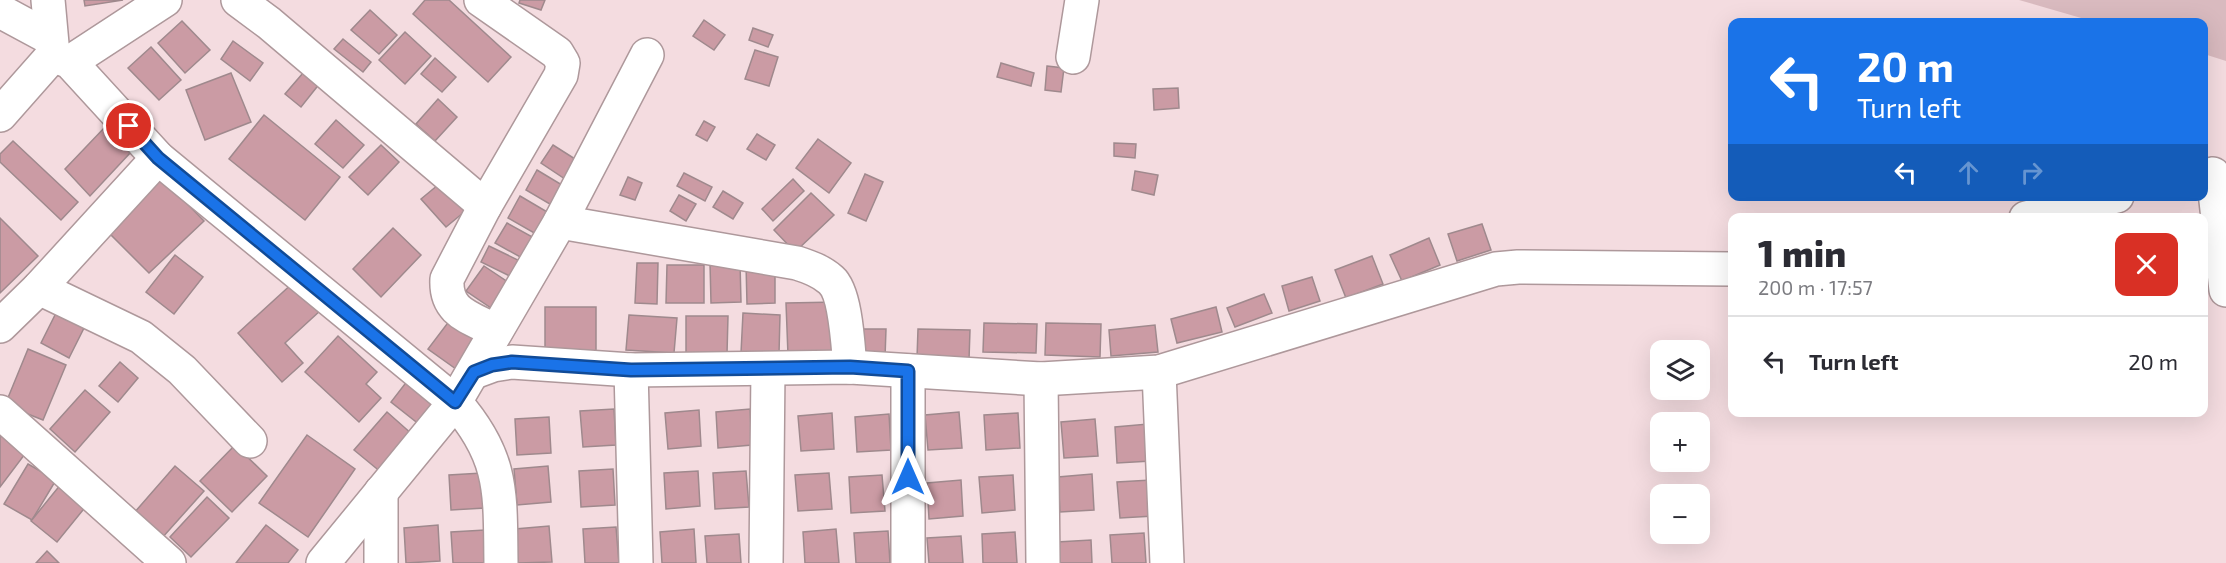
<!DOCTYPE html>
<html lang="en">
<head>
<meta charset="utf-8">
<style>
  body { margin:0; font-family:"Exo 2",sans-serif; background:#f7f7f7; color:#2b2b33; height:100vh; display:flex; flex-direction:column; font-size:22px; white-space:nowrap }
  * { box-sizing:border-box; margin:0 }
  p { font-size:20px; color:#7c7c81 }
  .icon { flex:none; width:33px; height:33px; fill:none; stroke:currentColor; stroke-width:2; stroke-linecap:round; stroke-linejoin:round }
  .map { position:relative; flex:1; overflow:hidden }
  .panel { position:absolute; left:1728px; top:213px; width:480px; height:204px; display:flex; flex-direction:column; background:#fff; border-radius:12px; box-shadow:0 6px 24px #0002 }
  .panel>* { flex:none }
  .hud { position:absolute; left:1728px; top:18px; width:480px; height:183px; border-radius:12px; box-shadow:0 6px 24px #0002; background:#1a73e8; color:#fff; overflow:hidden }
  .controls { position:absolute; left:1650px; top:340px; display:grid; gap:12px }
  .controls a { display:grid; place-items:center; width:60px; height:60px; border-radius:12px; background:#fff; box-shadow:0 6px 24px #0002; font-size:30px }
  .pin { position:absolute; display:grid; place-items:center; width:51px; height:51px; color:#fff; margin:-26px; border:3px solid #fff; border-radius:50%; box-shadow:0 2px 6px #0007 }
  .me { position:absolute; width:66px; margin:-33px; rotate:0deg; stroke-linejoin:round; filter:drop-shadow(0 0 4px #0008) }
  .turn { display:flex; align-items:center; gap:21px; height:126px; padding:0 30px; font-size:27px }
  .turn .icon { width:78px; height:78px; stroke-width:2.5 }
  .turn b { display:block; font-size:42px; line-height:51px }
  .lanes { display:flex; align-items:center; height:57px; padding:0 30px; background:#0003; justify-content:center; gap:30px; direction:ltr }
  .lanes .off { opacity:.35 }
  .round { display:grid; place-items:center; flex:none; width:63px; height:63px; border-radius:12px; background:#f7f7f7 }
  .head { display:flex; align-items:center; justify-content:space-between; height:102px; padding:0 30px }
  h1 { font-size:36px; font-weight:800; line-height:45px }
  ul { padding:0; list-style:none }
  li { display:flex; align-items:center; gap:18px; height:90px; padding:0 30px; border-top:2px solid #e1e1e2 }
  li div { flex:1 }
  li b { display:block; font-size:22px }
  li em { font-style:normal }
  .map>svg:first-child { display:block }
  .green { fill:#d9babf }
  .building { fill:#cb9ba4; stroke:#9f898d; stroke-width:1.5 }
  .lines { fill:none; stroke-linecap:round; stroke-linejoin:round }
  .minor-casing { stroke:#ae989b; stroke-width:36 }
  .minor { stroke:#fff; stroke-width:33 }
  .route-casing { stroke:#114b97; stroke-width:15 }
  .route { stroke:#1a73e8; stroke-width:10 }
</style>
</head>
<body>
<div class="map">
<svg width="2226" height="563" viewBox="0 0 2226 563">
  <rect width="100%" height="100%" fill="#f4dce0"/>
  <path class="green" d="M2019 0H2226V61L2204 54V22H2095Z"/>
  <g class="building">
    <path d="M84 0H123L85 6Z"/>
    <path d="M425 0H449L511 57 488 82 413 14Z"/>
    <path d="M520 0H545L541 10 519 3Z"/>
    <path d="M370 10 397 35 379 54 351 30Z"/>
    <path d="M704 20 725 35 714 50 693 36Z"/>
    <path d="M182 21 210 50 185 73 158 43Z"/>
    <path d="M753 28 773 35 768 47 749 40Z"/>
    <path d="M405 32 431 56 405 84 379 60Z"/>
    <path d="M343 39 371 62 363 72 334 49Z"/>
    <path d="M233 41 263 63 250 81 221 59Z"/>
    <path d="M151 47 181 80 159 100 128 68Z"/>
    <path d="M755 50 778 57 769 86 745 79Z"/>
    <path d="M435 58 456 77 442 92 421 74Z"/>
    <path d="M1001 63 1034 73 1031 86 997 77Z"/>
    <path d="M309 66 324 78 301 107 285 94Z"/>
    <path d="M1047 66 1064 68 1061 92 1045 90Z"/>
    <path d="M231 73 251 122 205 140 186 90Z"/>
    <path d="M1178 88 1179 108 1154 110 1153 89Z"/>
    <path d="M438 99 457 117 435 141 416 124Z"/>
    <path d="M264 115 340 177 305 220 229 159Z"/>
    <path d="M336 120 364 145 343 168 315 144Z"/>
    <path d="M704 121 715 127 707 141 696 135Z"/>
    <path d="M105 127 131 152 90 196 65 169Z"/>
    <path d="M757 134 775 145 766 160 747 149Z"/>
    <path d="M818 139 851 163 829 193 796 168Z"/>
    <path d="M13 141 78 202 61 220 0 162V154Z"/>
    <path d="M1114 143 1136 144 1135 158 1114 156Z"/>
    <path d="M381 145 399 162 368 195 349 177Z"/>
    <path d="M553 145 583 164 571 183 541 163Z"/>
    <path d="M537 170 572 191 560 210 526 190Z"/>
    <path d="M1135 171 1158 175 1154 195 1132 190Z"/>
    <path d="M684 173 712 187 705 201 677 186Z"/>
    <path d="M865 174 883 182 866 221 848 213Z"/>
    <path d="M160 176 204 221 149 273 105 229Z"/>
    <path d="M628 177 642 183 635 200 620 195Z"/>
    <path d="M793 179 804 191 773 221 762 209Z"/>
    <path d="M444 180 469 208 446 227 421 199Z"/>
    <path d="M723 191 743 203 733 219 713 207Z"/>
    <path d="M811 193 834 215 795 252 774 230Z"/>
    <path d="M679 195 696 204 686 221 670 211Z"/>
    <path d="M520 196 549 213 536 234 508 218Z"/>
    <path d="M0 218 38 256 0 293Z"/>
    <path d="M507 223 536 239 524 259 495 243Z"/>
    <path d="M1482 224 1491 250 1457 261 1448 234Z"/>
    <path d="M393 228 421 255 381 297 353 269Z"/>
    <path d="M1429 238 1440 265 1402 281 1390 255Z"/>
    <path d="M489 246 524 263 516 279 481 262Z"/>
    <path d="M175 255 203 277 174 314 146 292Z"/>
    <path d="M1372 256 1383 284 1346 298 1335 270Z"/>
    <path d="M637 263H658L657 304 635 303Z"/>
    <path d="M710 263H740L741 302 711 303Z"/>
    <path d="M746 264H775V303L747 304Z"/>
    <path d="M667 265H704V303H666Z"/>
    <path d="M484 266 511 284 494 310 466 291Z"/>
    <path d="M1312 277 1320 301 1289 311 1282 286Z"/>
    <path d="M295 281 321 310 285 343 303 363 282 382 238 333Z"/>
    <path d="M1264 294 1272 313 1235 327 1227 308Z"/>
    <path d="M837 302V354L788 355 786 303Z"/>
    <rect x="545" y="307" width="51" height="44"/>
    <path d="M1216 307 1222 332 1177 343 1171 319Z"/>
    <path d="M56 313 84 328 69 358 41 343Z"/>
    <path d="M743 313 780 315 779 354 741 353Z"/>
    <path d="M629 315 677 318 674 353 626 350Z"/>
    <path d="M686 316H728L727 354 686 353Z"/>
    <path d="M450 320 478 340 456 369 428 349Z"/>
    <path d="M984 323 1037 324 1036 353 983 352Z"/>
    <path d="M1046 323 1101 324 1100 357 1045 355Z"/>
    <path d="M1155 325 1158 352 1111 356 1109 330Z"/>
    <path d="M857 329H886L885 358 856 357Z"/>
    <path d="M918 329 970 330 969 360 917 358Z"/>
    <path d="M338 336 377 372 366 384 381 398 359 422 305 372Z"/>
    <path d="M28 349 66 365 43 420 5 405Z"/>
    <path d="M120 362 138 378 118 402 99 386Z"/>
    <path d="M408 380 437 403 420 425 391 402Z"/>
    <path d="M85 390 110 412 75 452 50 429Z"/>
    <path d="M614 409 616 445 583 447 580 411Z"/>
    <path d="M750 409 752 445 718 448 716 412Z"/>
    <path d="M699 410 701 446 668 449 665 413Z"/>
    <path d="M387 412 413 435 382 473 354 450Z"/>
    <path d="M959 412 962 448 928 450 925 415Z"/>
    <path d="M832 413 834 449 801 451 798 416Z"/>
    <path d="M1018 413 1020 448 986 450 984 415Z"/>
    <path d="M889 414 891 450 857 452 855 417Z"/>
    <path d="M549 417 551 453 517 455 515 419Z"/>
    <path d="M1095 419 1098 456 1064 458 1061 422Z"/>
    <path d="M1148 424 1151 461 1117 463 1115 427Z"/>
    <path d="M0 435 25 454 0 487Z"/>
    <path d="M307 435 355 469 308 537 259 503Z"/>
    <path d="M235 445 267 476 232 512 200 481Z"/>
    <path d="M28 464 56 480 32 520 4 504Z"/>
    <path d="M175 466 204 491 162 538 134 513Z"/>
    <path d="M548 466 551 502 517 505 514 469Z"/>
    <path d="M613 469 615 505 581 507 579 471Z"/>
    <path d="M698 471 700 506 666 509 664 473Z"/>
    <path d="M746 471 749 507 715 509 713 473Z"/>
    <path d="M482 473 485 508 451 510 449 475Z"/>
    <path d="M829 473 832 509 798 511 795 475Z"/>
    <path d="M1092 474 1094 510 1060 512 1058 477Z"/>
    <path d="M882 475 885 511 851 513 849 477Z"/>
    <path d="M1013 475 1015 510 982 513 979 477Z"/>
    <path d="M961 480 963 516 929 519 927 483Z"/>
    <path d="M1151 480 1154 516 1120 518 1117 482Z"/>
    <path d="M61 484 87 505 57 542 31 521Z"/>
    <path d="M207 497 229 518 191 557 170 537Z"/>
    <path d="M266 525 298 550 288 563H236Z"/>
    <path d="M438 525 440 561 406 563 404 528Z"/>
    <path d="M549 526 552 562 518 563 515 529Z"/>
    <path d="M616 527 619 563H585L583 529Z"/>
    <path d="M694 529 696 563H662L660 532Z"/>
    <path d="M836 529 839 563H805L803 532Z"/>
    <path d="M485 530 487 563H453L451 532Z"/>
    <path d="M888 531 890 563H856L854 533Z"/>
    <path d="M1015 532 1017 563H983L982 534Z"/>
    <path d="M1144 533 1146 563H1112L1110 535Z"/>
    <path d="M739 534 741 563H707L705 536Z"/>
    <path d="M961 536 963 563H929L927 538Z"/>
    <path d="M1091 540 1092 563H1059L1057 542Z"/>
    <path d="M47 551 59 563H36Z"/>
  </g>
  <g class="lines">
    <defs>
      <g id="minor">
        <path d="M48 0 53 55 70 62 158 158 455 402C504 458 500 493 501 563"/>
        <path d="M238 0 269 23 485 206"/>
        <path d="M481 0 557 53 563 63 561 75 485 206 447 279C445 313 470 317 496 331"/>
        <path d="M0 11 50 38"/>
        <path d="M1073 57 1082 0"/>
        <path d="M70 62 165 0"/>
        <path d="M0 115 53 55"/>
        <path d="M2213 174 2226 290"/>
        <path d="M2026 218 2117 196"/>
        <path d="M560 222 797 263C809 267 821 271 831 280 846 293 848 347 850 367"/>
        <path d="M39 288 141 337 182 370 250 441"/>
        <path d="M0 326 39 288 158 158"/>
        <path d="M631 370 636 563"/>
        <path d="M474 372 493 365 512 362 631 370 850 367 1041 379 1159 372 1496 269 1518 267 1732 269"/>
        <path d="M1159 372 1167 563"/>
        <path d="M1041 379 1043 563"/>
        <path d="M0 412 169 563"/>
        <path d="M323 563 455 402 560 222 647 55"/>
        <path d="M381 563V492"/>
        <path d="M766 563 768 369"/>
        <path d="M908 563V371"/>
      </g>
    </defs>
    <use href="#minor" class="minor-casing"/>
    <use href="#minor" class="minor"/>
  </g>
  <g class="lines">
    <defs>
      <path id="route" d="M129 126 158 158 455 402 474 372 492 365 512 362 631 370 850 367 908 371V477"/>
    </defs>
    <use href="#route" class="route-casing"/>
    <use href="#route" class="route"/>
  </g>
</svg>
<div class="controls">
<a><svg class="icon" aria-label="layers" viewBox="0 0 24 24"><path d="M12 4l9 5-9 5-9-5zM3 14l9 5 9-5"/></svg></a>
<a>+</a>
<a>−</a>
</div>
<div class="pin" style="left:129px;top:126px;background:#d93025"><svg class="icon" aria-label="arrive" viewBox="0 0 24 24"><path d="M6 21V4h12l-3 4 3 4H6"/></svg></div>
<svg class="me" style="left:908px;top:477px" viewBox="-20 -20 40 40"><path d="M0-17L14 15 0 8-14 15z" fill="#1a73e8" stroke="#fff" stroke-width="4"/></svg>
<div class="hud">
<div class="turn"><svg class="icon" aria-label="left" viewBox="0 0 24 24"><path d="M17 20v-9H6M10 6l-5 5 5 5"/></svg><div><b>20 m</b>Turn left</div></div>
<div class="lanes"><svg class="icon" aria-label="left" viewBox="0 0 24 24"><path d="M17 20v-9H6M10 6l-5 5 5 5"/></svg><svg class="icon off" aria-label="ahead" viewBox="0 0 24 24"><path d="M12 20V5M6 11l6-6 6 6"/></svg><svg class="icon off" aria-label="right" viewBox="0 0 24 24"><path d="M7 20v-9h11M14 6l5 5-5 5"/></svg></div>
</div>
<section class="panel">
<div class="head"><div><h1>1 min</h1><p>200 m · 17:57</p></div><a class="round" style="background:#d93025;color:#fff"><svg class="icon" aria-label="close" viewBox="0 0 24 24"><path d="M6 6l12 12M18 6L6 18"/></svg></a></div>
<ul>
<li><svg class="icon" aria-label="left" viewBox="0 0 24 24"><path d="M17 20v-9H6M10 6l-5 5 5 5"/></svg><div><b>Turn left</b></div><em>20 m</em></li>
</ul>
</section>
</div>
</body>
</html>
